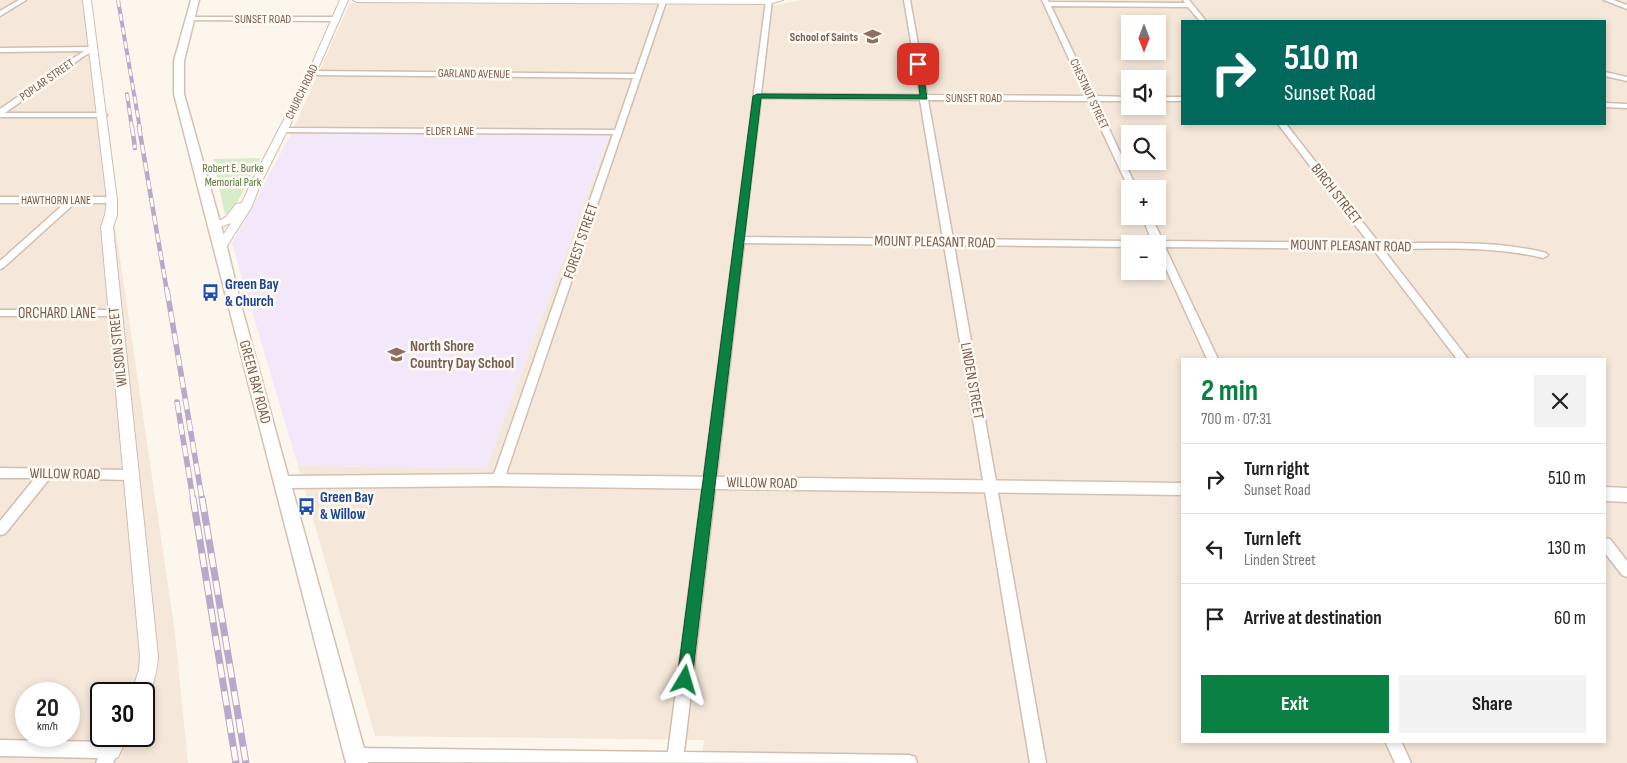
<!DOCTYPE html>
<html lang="en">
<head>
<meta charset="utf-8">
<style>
  body { margin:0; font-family:"Sofia Sans Condensed",sans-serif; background:#f2f2f2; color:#222; height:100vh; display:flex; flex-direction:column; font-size:19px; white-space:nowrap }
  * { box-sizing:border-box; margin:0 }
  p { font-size:16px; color:#767676 }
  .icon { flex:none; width:28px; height:28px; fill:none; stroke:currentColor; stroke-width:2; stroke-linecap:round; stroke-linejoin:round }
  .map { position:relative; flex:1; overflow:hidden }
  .panel { position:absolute; left:1181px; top:358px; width:425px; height:385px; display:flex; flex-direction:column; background:#fff; border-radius:0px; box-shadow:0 2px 8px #0003 }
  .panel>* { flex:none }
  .hud { position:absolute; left:1181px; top:20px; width:425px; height:105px; border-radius:0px; box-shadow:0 2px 8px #0003; background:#00695c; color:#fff; overflow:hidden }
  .needle { width:32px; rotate:180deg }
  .controls { position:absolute; left:1121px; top:15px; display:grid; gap:10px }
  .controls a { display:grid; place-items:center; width:45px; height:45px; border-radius:0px; background:#fff; box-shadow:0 2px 8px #0003; font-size:25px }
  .speed { position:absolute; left:15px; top:682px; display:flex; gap:10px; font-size:25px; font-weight:700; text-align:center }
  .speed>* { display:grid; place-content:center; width:65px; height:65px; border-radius:50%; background:#fff; box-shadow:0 2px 8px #0003; line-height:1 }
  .speed small { font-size:12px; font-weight:400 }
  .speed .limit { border:2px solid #111; border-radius:8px; background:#fff; color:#111 }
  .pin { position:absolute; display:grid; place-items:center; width:42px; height:42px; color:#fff; margin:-21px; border-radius:10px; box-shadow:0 2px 8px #0006 }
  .me { position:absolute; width:55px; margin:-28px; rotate:7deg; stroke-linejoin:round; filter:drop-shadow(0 0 4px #0008) }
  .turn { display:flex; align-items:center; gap:18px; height:105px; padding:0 20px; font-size:22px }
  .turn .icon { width:65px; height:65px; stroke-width:2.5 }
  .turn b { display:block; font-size:35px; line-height:42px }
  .round { display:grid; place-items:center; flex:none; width:52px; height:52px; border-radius:0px; background:#f2f2f2 }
  .headline { display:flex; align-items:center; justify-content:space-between; height:85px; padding:0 20px }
  h1 { font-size:30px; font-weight:700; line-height:38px; color:#0b8043 }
  .primary-button { display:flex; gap:10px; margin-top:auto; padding:10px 20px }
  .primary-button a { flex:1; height:58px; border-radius:0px; background:#0b8043; color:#fff; font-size:20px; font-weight:700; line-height:58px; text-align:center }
  .primary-button a+a { background:#f2f2f2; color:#222 }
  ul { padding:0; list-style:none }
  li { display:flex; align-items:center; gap:15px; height:70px; padding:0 20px; border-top:1px solid #e0e0e0 }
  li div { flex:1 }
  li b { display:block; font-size:19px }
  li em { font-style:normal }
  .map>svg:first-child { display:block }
  .residential { fill:#f5e8da; fill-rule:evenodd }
  .education { fill:#f3e8fa }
  .green { fill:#d8ecc9 }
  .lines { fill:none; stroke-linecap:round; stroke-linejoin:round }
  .minor-casing { stroke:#d1beb0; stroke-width:3 }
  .tertiary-casing { stroke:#d1beb0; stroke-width:2 }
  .secondary-casing { stroke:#d6c0b0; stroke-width:3 }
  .minor { fill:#fff; fill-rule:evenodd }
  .tertiary { fill:#fff; fill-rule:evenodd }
  .secondary { fill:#fff; fill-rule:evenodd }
  .rail-far3-casing { stroke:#b9a8c9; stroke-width:4 }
  .rail-far2-casing { stroke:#b9a8c9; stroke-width:4.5 }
  .rail-far1-casing { stroke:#b9a8c9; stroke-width:5.5 }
  .rail-casing { stroke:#b9a8c9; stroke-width:7 }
  .rail-far3 { stroke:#fffaf3; stroke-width:2.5; stroke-dasharray:7; stroke-linecap:butt }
  .rail-far2 { stroke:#fffaf3; stroke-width:3; stroke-dasharray:9; stroke-linecap:butt }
  .rail-far1 { stroke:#fffaf3; stroke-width:4; stroke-dasharray:11; stroke-linecap:butt }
  .rail { stroke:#fffaf3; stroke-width:5; stroke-dasharray:14; stroke-linecap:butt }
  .route { fill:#0b8043; stroke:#07532c }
  .labels { text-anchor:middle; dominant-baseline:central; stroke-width:5; stroke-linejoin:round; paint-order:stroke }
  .far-street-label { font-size:12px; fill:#7a5c4d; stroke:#fffaf3 }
  .far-education-label { font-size:12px; font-weight:bold; fill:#785e54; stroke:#fffaf3; text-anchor:end }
  .far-park-label { font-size:12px; fill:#537a41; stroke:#fffaf3 }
  .street-label { font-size:15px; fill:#7a5c4d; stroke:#fffaf3 }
  .transit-label { font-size:15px; font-weight:bold; fill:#164399; stroke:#fffaf3; text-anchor:start }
  .education-label { font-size:15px; font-weight:bold; fill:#785e54; stroke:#fffaf3; text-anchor:start }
</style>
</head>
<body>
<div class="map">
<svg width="1627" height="763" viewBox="0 0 1627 763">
  <rect width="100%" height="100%" fill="#fdf6ec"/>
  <g class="residential">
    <path d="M0 0H82L175 633 188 763H0ZM26 694H69V736H26ZM101 694H144V736H101Z"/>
    <path d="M801 0H1627V763H701L704 740 375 736 298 466 486 468 609 136 291 134 350 3 775 5ZM1182 21H1605V124H1182ZM1130 24H1158V51H1130ZM1130 79H1158V106H1130ZM1130 134H1158V161H1130ZM1130 189H1158V216H1130ZM1130 244H1158V271H1130ZM1182 359H1605V741H1182Z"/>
  </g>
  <path class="education" d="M291 134 609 135 486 468 298 466 232 244Z"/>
  <path class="green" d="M261 158 233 210 225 215 213 159Z"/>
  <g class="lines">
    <defs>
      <g id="minor">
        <path d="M19 0H26L0 16V11Z"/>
        <path d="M663 0 666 2 504 480 502 483H494L492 480 613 134 283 132 279 130 283 128 615 130 633 78 312 75 308 73 312 71 635 74 660 2Z"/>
        <path d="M766 0H772L761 94 920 95 904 0H910L927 95 1086 96 1042 0H1048L1049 2 1185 3 1183 0H1189L1206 21H1200L1188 7 1051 6 1094 96 1130 97V101H1096L1137 189H1130V191L1088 101 928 100 953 239 1130 241 1135 244H1130V247L954 245 1046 763H1030L944 245 744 243 684 752 909 755 915 757 917 763 349 762 347 756 349 750 355 748 668 752ZM761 98 920 100 943 239 744 237Z"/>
        <path d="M1604 0H1613L1627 5V9Z"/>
        <path d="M191 17H335L338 19 335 21 189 20 188 19Z"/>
        <path d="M94 47 96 48V50L84 56 5 113H103L107 115 106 117H0V109L84 51 0 52V48Z"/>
        <path d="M1605 72 1627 77V81L1605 76Z"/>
        <rect x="1158" y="97" width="24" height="4"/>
        <path d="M1605 103 1627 104V108L1605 107Z"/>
        <path d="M1278 124H1286L1379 243C1435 244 1492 239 1546 253L1548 255 1543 258C1491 245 1436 249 1383 249L1468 359H1457L1373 249 1165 247 1218 359H1207L1158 251V244H1153L1142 216H1151L1163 241 1369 243Z"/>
        <path d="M0 197H112L116 200 112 203H75L3 268 0 269V261L65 203H0Z"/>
        <path d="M0 310H114L119 313 114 316H0Z"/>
        <path d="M0 468 130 470 134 472 136 475 134 478 130 480 50 478 5 534 0 535V521L35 478H0Z"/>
        <path d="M1605 538 1610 539 1627 561V577L1622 575 1605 553Z"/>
        <path d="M0 740 111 742 117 744 119 750 113 763H96L98 758 0 756Z"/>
        <path d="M1385 741H1401L1411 763H1395Z"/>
      </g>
      <g id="tertiary">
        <path d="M83 0H91L117 200V215L113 227 158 656C157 672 153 686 147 700L144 701V694H131L139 670 140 656 101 227 105 215 107 200Z"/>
        <path d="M340 0H348L316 73 261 183 251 208 225 249H217L215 247 231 223 215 229 209 226 226 217 236 204 242 203 251 183 308 73Z"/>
        <path d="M353 0H783L769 4 357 2Z"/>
        <path d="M108 736H128L118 757 111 760 104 757 101 750Z"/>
      </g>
      <g id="secondary">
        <path d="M191 0H199L184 61V94L227 247 240 301 288 476 498 474 1182 483V495L498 486 292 488 368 763H346L174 94V61Z"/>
        <path d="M1605 487 1627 488V502L1605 501Z"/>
      </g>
    </defs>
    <use href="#minor" class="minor-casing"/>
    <use href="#tertiary" class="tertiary-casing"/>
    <use href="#secondary" class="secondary-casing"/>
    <use href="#minor" class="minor"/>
    <use href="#tertiary" class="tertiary"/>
    <use href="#secondary" class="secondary"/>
    <defs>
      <g id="rail-far3">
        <path d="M118 0 140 129"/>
        <path d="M127 94 132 129"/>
      </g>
      <g id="rail-far2">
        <path d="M132 127 135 148"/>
        <path d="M139 127 167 292"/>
      </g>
      <g id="rail-far1">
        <path d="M167 290 202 499"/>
        <path d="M177 402 193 499"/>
      </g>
      <g id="rail">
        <path d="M193 498 236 763"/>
        <path d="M202 498 246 763"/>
      </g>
    </defs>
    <use href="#rail-far3" class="rail-far3-casing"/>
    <use href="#rail-far2" class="rail-far2-casing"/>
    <use href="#rail-far1" class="rail-far1-casing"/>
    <use href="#rail" class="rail-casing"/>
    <use href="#rail-far3" class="rail-far3"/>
    <use href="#rail-far2" class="rail-far2"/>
    <use href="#rail-far1" class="rail-far1"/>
    <use href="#rail" class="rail"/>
  </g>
  <path class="route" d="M916 62 922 64 927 99 761 98 692 680 690 685 685 687 679 685 677 680 753 96 757 94 920 95Z"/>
  <defs>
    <symbol id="school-bare" viewBox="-9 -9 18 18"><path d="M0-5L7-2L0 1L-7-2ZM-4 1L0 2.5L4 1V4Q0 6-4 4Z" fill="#8d6e63" stroke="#fffaf3" stroke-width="2.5" paint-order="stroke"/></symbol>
    <symbol id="bus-bare" viewBox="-9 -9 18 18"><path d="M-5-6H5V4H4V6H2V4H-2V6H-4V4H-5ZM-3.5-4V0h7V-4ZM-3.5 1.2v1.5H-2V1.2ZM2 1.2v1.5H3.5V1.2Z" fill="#1a4fb4" stroke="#fffaf3" stroke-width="2.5" paint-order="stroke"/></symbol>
  </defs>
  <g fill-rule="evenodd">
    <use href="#school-bare" x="860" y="24" width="25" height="25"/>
    <use href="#bus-bare" x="198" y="280" width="25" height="25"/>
    <use href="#school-bare" x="384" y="342" width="25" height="25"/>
    <use href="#bus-bare" x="294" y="494" width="25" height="25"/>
  </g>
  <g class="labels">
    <g class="far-street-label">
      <text x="263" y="19">SUNSET ROAD</text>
      <text transform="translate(474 74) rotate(1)">GARLAND AVENUE</text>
      <text transform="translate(47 80) rotate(-35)">POPLAR STREET</text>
      <text transform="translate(302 92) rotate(-64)">CHURCH ROAD</text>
      <text transform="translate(1089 94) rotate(65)">CHESTNUT STREET</text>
      <text x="974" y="98">SUNSET ROAD</text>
      <text x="450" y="131">ELDER LANE</text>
      <text x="56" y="200">HAWTHORN LANE</text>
    </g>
    <g class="far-education-label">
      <text x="858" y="37">School of Saints</text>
    </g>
    <g class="far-park-label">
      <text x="233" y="168">Robert E. Burke<tspan x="233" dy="14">Memorial Park</tspan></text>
    </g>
    <g class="street-label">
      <text transform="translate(1336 194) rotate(52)">BIRCH STREET</text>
      <text transform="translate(581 241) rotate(-71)">FOREST STREET</text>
      <text transform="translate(935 242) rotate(1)">MOUNT PLEASANT ROAD</text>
      <text transform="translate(1351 246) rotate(1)">MOUNT PLEASANT ROAD</text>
      <text x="57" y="313">ORCHARD LANE</text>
      <text transform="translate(118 347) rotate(-96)">WILSON STREET</text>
      <text transform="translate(972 381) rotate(80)">LINDEN STREET</text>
      <text transform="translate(255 382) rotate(75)">GREEN BAY ROAD</text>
      <text transform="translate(65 474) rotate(1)">WILLOW ROAD</text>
      <text transform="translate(762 483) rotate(1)">WILLOW ROAD</text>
    </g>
    <g class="transit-label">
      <text x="225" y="284">Green Bay<tspan x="225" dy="17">&amp; Church</tspan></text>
      <text x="320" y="497">Green Bay<tspan x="320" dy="17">&amp; Willow</tspan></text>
    </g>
    <g class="education-label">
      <text x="410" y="346">North Shore<tspan x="410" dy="17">Country Day School</tspan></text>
    </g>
  </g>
</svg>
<div class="controls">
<a><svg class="needle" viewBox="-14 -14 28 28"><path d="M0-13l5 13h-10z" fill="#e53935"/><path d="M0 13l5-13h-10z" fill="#767676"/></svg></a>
<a><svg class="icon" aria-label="sound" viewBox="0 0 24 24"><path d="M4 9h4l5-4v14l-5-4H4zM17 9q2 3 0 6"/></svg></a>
<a><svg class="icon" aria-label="search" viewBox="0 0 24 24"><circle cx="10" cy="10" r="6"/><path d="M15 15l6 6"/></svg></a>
<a>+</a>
<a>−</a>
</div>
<div class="speed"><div>20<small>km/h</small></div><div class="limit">30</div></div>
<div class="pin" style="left:918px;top:64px;background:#d93025"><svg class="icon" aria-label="arrive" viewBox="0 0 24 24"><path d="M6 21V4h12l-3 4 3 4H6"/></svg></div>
<svg class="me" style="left:685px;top:680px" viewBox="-20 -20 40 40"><path d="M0-17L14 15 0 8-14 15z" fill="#0b8043" stroke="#fff" stroke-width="4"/></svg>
<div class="hud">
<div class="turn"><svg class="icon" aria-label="right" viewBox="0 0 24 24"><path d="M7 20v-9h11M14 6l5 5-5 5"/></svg><div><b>510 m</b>Sunset Road</div></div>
</div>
<section class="panel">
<div class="headline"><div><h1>2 min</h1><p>700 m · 07:31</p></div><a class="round"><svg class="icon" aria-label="close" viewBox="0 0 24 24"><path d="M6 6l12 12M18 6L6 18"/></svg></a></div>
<ul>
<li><svg class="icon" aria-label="right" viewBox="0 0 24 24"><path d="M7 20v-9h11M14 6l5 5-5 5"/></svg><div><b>Turn right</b><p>Sunset Road</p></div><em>510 m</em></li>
<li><svg class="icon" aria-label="left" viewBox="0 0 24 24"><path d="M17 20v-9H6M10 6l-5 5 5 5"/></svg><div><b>Turn left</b><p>Linden Street</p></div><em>130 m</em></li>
<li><svg class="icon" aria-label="arrive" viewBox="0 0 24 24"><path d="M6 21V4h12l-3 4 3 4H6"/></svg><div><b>Arrive at destination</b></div><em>60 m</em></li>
</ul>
<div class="primary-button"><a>Exit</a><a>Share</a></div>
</section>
</div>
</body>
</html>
